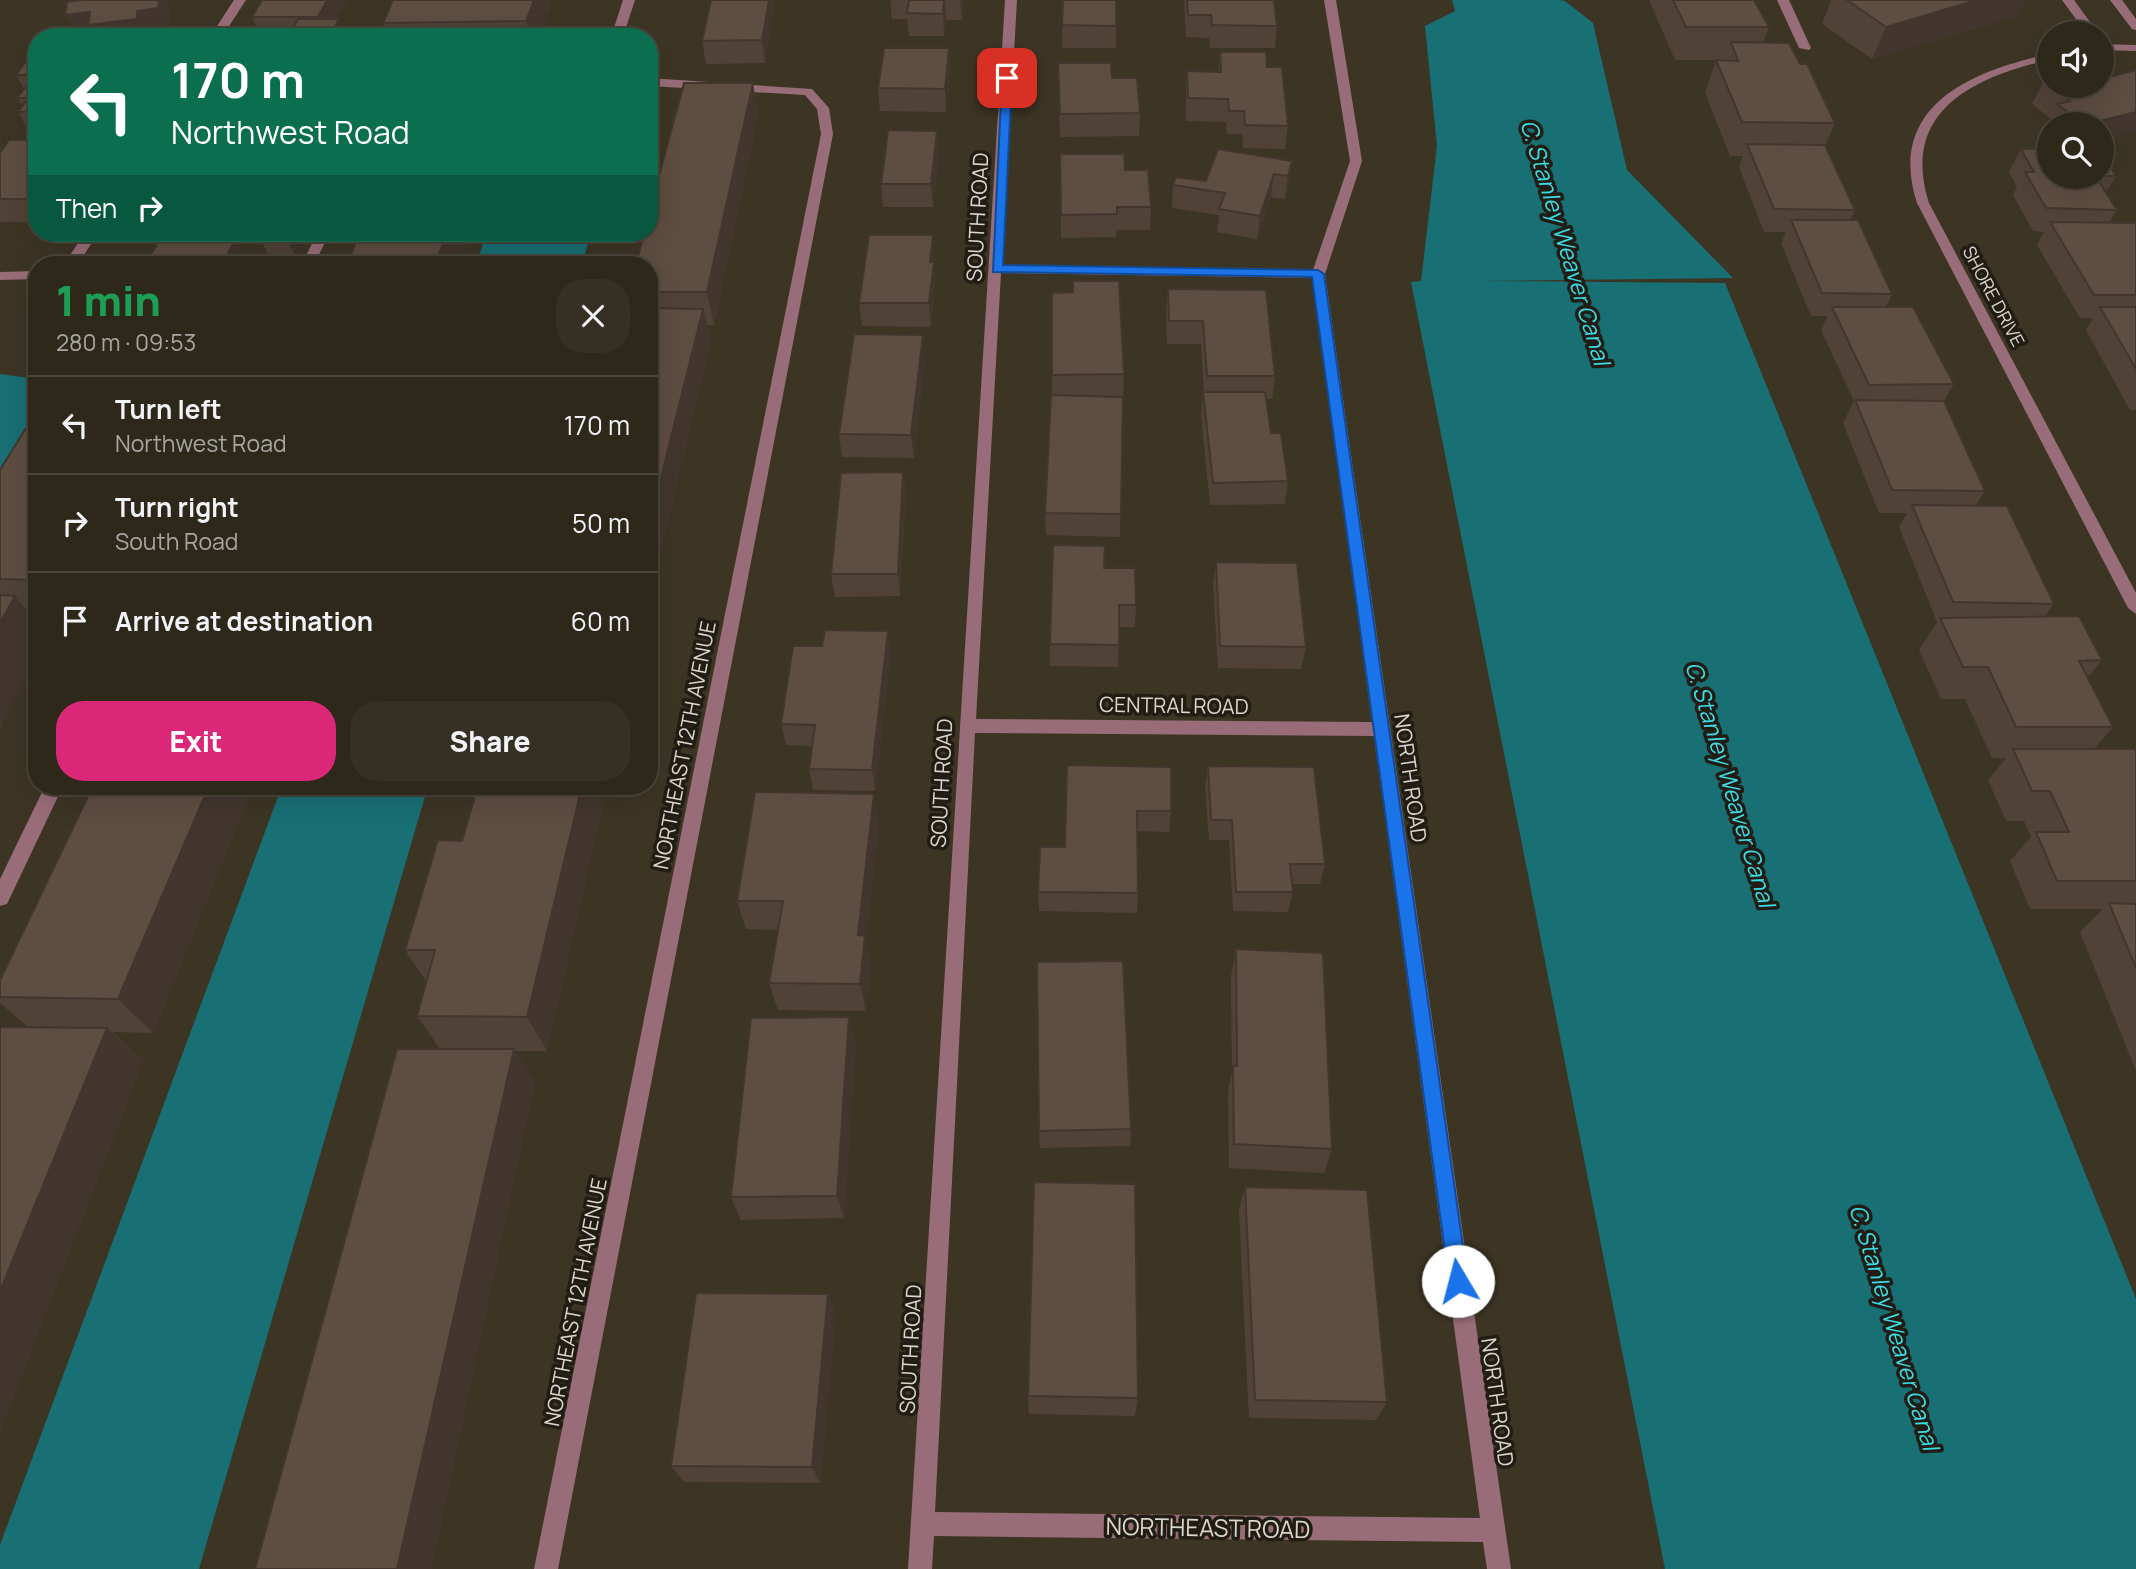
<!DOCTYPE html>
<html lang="en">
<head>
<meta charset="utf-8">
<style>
  body { margin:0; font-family:Manrope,sans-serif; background:#363024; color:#f1f3f6; height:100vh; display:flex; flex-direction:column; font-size:26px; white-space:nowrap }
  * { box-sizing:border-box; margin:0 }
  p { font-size:23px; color:#a7a6a3 }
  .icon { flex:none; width:38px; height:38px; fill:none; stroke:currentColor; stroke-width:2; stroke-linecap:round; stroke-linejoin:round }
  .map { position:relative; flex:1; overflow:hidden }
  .sheet { position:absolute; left:28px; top:256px; width:630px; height:539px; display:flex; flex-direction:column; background:#2e281b; border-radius:28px; box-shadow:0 7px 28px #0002,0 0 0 2px #49443a }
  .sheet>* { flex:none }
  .top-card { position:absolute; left:28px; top:28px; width:630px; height:214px; border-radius:28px; box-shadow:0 7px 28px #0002,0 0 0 2px #49443a; background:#0b6e4f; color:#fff; overflow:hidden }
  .controls { position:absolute; left:2037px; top:21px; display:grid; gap:14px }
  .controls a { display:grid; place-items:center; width:77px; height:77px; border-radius:50%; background:#2e281b; box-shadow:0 7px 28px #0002,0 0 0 2px #49443a; font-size:35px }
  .pin { position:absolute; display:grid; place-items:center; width:60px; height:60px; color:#fff; margin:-30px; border-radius:14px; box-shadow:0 4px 10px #0006 }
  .me { position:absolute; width:77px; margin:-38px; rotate:352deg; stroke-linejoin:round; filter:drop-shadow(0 0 5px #0008) }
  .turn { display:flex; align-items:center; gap:24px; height:147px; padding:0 28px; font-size:32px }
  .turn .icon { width:91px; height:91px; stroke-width:2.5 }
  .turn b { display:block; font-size:49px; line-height:60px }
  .then { display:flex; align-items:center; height:66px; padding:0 28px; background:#0003; gap:14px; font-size:26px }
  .round { display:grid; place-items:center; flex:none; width:74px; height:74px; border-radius:28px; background:#363024 }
  .overview { display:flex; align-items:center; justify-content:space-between; height:119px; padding:0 28px }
  h1 { font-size:42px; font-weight:800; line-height:52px; color:#1e9e55 }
  .button { display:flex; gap:14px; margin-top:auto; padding:14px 28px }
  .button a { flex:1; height:80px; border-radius:28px; background:#db2777; color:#fff; font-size:28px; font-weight:800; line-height:80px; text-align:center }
  .button a+a { background:#363024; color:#f1f3f6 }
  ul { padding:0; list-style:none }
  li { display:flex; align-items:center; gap:21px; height:98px; padding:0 28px; border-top:2px solid #49443a }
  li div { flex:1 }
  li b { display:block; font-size:26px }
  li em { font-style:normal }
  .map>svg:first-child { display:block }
  .water { fill:#186f74 }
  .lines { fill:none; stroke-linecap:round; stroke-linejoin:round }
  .minor { fill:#986d79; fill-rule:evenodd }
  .wall { fill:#514238 }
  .shaded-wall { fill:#42362e }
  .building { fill:#5e4d41; stroke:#42362e; stroke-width:2 }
  .route { fill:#1a73e8; stroke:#114b97; stroke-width:2 }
  .labels { text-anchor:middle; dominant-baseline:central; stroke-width:7; stroke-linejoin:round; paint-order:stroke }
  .far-street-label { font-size:18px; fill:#dbd6cc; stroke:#211d15 }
  .street-label { font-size:21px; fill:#dbd6cc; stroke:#211d15 }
  .water-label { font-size:23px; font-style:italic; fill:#3adce6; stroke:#211d15 }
  .near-street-label { font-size:24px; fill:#dbd6cc; stroke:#211d15 }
</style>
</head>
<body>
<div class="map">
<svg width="2136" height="1569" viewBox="0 0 2136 1569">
  <rect width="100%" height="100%" fill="#3d3524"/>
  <g class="water">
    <path d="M1452 0H1559L1565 1 1593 23 1627 170 1733 278 1482 281 1725 283 2136 1299V1569H1665L1411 282 1421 281 1437 146 1425 26 1455 11Z"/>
    <path d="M487 233H591L582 264H476Z"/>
    <path d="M0 374 37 379V411L0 474Z"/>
    <path d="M282 786H428L199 1569H0V1545Z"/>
  </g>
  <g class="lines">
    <g class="minor">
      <path d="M234 0H246L222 37H210Z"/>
      <path d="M623 0H635L623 37H611Z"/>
      <path d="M1005 0H1017L1002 265 1313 270 1350 161 1324 0H1336L1362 161 1325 274 1511 1569H1487L1483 1542 934 1536 932 1569H908ZM1001 273 1312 278 1372 722 976 719ZM975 733 1374 736 1480 1518 935 1512Z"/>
      <path d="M1777 0H1789L1811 48 1809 50 1799 48Z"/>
      <path d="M2062 0H2074L2098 33H2086Z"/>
      <path d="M2110 0H2122L2136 19V30L2132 29Z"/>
      <path d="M2102 44 2136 45V51L2102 50Z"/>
      <path d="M2049 54V60C1973 77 1900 112 1929 203L2136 593V614L2128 608 1917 203C1886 106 1971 71 2049 54Z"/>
      <path d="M649 78 812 89 829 108 833 134 558 1569H534L821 134 817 109 805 95 649 86Z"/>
      <path d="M85 233H98L84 255 81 264H69L70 255Z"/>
      <path d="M317 233H330L314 264H302Z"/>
      <path d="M37 271V279L0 280V272Z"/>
      <path d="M45 786H63L7 904 0 906V879Z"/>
    </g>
  </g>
  <g class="wall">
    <path d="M262 0 339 19 346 35H374L375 37H260L252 17Z"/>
    <path d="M711 0H773L774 10 765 63 706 64 702 41Z"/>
    <path d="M890 0H964L962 20H946L944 36H909L907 19H892Z"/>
    <path d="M1184 0H1274L1277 26 1275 48H1210L1209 38 1186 37Z"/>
    <path d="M1649 0H1754L1769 27 1763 43 1800 64 1835 123 1825 146 1855 210 1850 220 1892 294 1886 307 1954 384 1944 401 1985 491 1976 505 2054 604 2044 617 2102 660 2087 678 2113 727 2094 749 2136 751V1071L2080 932 2103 909H2030L2010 861 2031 837 2024 821H2006L1988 780 2006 758H1992L1965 699H1941L1919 650 1937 622 1899 527 1907 513H1879L1843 423 1854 401 1821 330 1828 316H1811L1781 243 1786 232H1764L1739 167 1743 156H1730L1705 93 1716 60H1724H1675Z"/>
    <path d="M1831 0H2025L2018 16 1872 59 1822 24Z"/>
    <path d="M551 8 542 37H388L383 23Z"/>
    <path d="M1062 25 1116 26V48H1062Z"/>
    <path d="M949 48 951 71 946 112 880 111 878 88Z"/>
    <path d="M37 52V135H31L18 112 22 106 17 98 24 89 16 75Z"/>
    <path d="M1220 52 1267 67 1288 126 1285 149 1243 148 1242 134H1227L1226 122 1186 121V94L1187 71 1218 72Z"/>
    <path d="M1058 63 1112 78 1140 113 1139 136 1060 137Z"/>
    <path d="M2044 81 2102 86 2136 131 2102 140V124H2049V131L2045 127 2050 118 2032 104Z"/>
    <path d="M753 83 758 116 714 325H707L711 342 649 599V264Z"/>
    <path d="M37 140V222H0V153Z"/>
    <path d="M2021 149 2049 177H2102V154L2116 176 2106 192 2117 210 2109 223H2136V410H2130L2086 330 2093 318H2080L2037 245 2044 232 2033 231 2013 195 2017 187 2009 172Z"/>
    <path d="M939 154 933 207H883L881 184Z"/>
    <path d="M1292 161 1289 184 1285 199 1271 197 1257 239 1217 232 1219 215 1172 208 1173 185 1206 181Z"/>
    <path d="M1125 170 1151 207 1150 230H1117L1116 237 1061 238 1060 177Z"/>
    <path d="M167 233H304L294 254H268L263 244H238L247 262 170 238Z"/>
    <path d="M935 258 934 267 935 285 931 327 862 326 859 303Z"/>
    <path d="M1168 289 1275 376 1272 399H1266L1271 433 1288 481 1285 504 1210 505 1201 415 1203 392H1204L1201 344H1167L1166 312Z"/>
    <path d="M1052 293 1124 374 1123 397H1122L1120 537 1046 535 1045 513 1052 395Z"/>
    <path d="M925 358 914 458 842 457 839 434Z"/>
    <path d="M37 425V612H28L37 623V657L0 729V470Z"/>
    <path d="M903 472 906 495 900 596 835 597 831 574Z"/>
    <path d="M1216 562 1306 647 1301 669 1218 668 1213 584Z"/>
    <path d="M1104 568 1136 605 1135 627H1119L1118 667 1050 666V644Z"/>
    <path d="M891 653 875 791 813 790 809 769 812 746 786 745 781 724Z"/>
    <path d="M1067 765 1171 811 1169 832 1138 831V893L1137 913 1039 911 1038 892 1065 847Z"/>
    <path d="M1208 766 1325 864 1320 884H1292L1293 892 1288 912 1233 911 1229 840H1209L1205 787Z"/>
    <path d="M93 786H253L153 1033 112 1032 143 1061 0 1431V1027H28L0 1003V980Z"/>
    <path d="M478 786H607L547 1051H515L535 1082 431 1569H255L440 1049 417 1016 426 981 405 950 462 841Z"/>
    <path d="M879 824 866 940 871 964 866 1011 778 1010 769 983 778 930 746 929 737 901Z"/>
    <path d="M1236 949 1332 1149 1324 1173 1229 1168 1228 1092 1232 1072 1231 977Z"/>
    <path d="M856 1043 844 1218 741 1220 731 1197Z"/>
    <path d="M1131 1129 1130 1146 1040 1148 1039 1131Z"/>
    <path d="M1245 1187 1387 1402 1376 1420 1249 1418 1239 1210Z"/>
    <path d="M828 1294 836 1315 820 1483 684 1482 671 1466Z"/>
    <path d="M1028 1396 1138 1398 1135 1416 1029 1414Z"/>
  </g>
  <g class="shaded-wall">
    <path d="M159 0H167L171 8 169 31 148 33V37H94L93 35 77 37 65 15 90 12 137 11Z"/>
    <path d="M327 0H347L329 37H326L318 17Z"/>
    <path d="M534 0H549L551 8 542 37H531L526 21Z"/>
    <path d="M769 0H773L774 10 765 63 762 40Z"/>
    <path d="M945 0 946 20 944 36 943 14Z"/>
    <path d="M960 0H964L962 20Z"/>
    <path d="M1977 0H2025L2018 16 1872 59 1886 27Z"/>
    <path d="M339 19 346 37 331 35Z"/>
    <path d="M949 48 951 71 946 112 945 89Z"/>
    <path d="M753 83 758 116 714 325 707 292Z"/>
    <path d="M2136 112V131L2102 140V124H2087Z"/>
    <path d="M937 131 939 154 933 207 931 184Z"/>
    <path d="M1292 161 1289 184 1285 199 1288 176Z"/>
    <path d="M1274 174 1271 197 1257 239 1260 216Z"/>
    <path d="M37 184V215L27 199Z"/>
    <path d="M284 233H304L294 254Z"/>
    <path d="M447 233H471L460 264H435Z"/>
    <path d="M933 235 935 285 931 327 929 303 930 262Z"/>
    <path d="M236 239 247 262 246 264H222Z"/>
    <path d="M703 309 711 342 649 599V526Z"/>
    <path d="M923 335 925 358 914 458 911 435Z"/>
    <path d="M903 472 906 495 900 596 898 574Z"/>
    <path d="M15 596 37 623V657L0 729V623Z"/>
    <path d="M888 631 891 653 875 791 872 770Z"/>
    <path d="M209 786H253L153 1033 118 999Z"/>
    <path d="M582 786H607L547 1051 527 1017Z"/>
    <path d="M874 794 879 824 866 940 871 964 866 1011 860 984 858 935Z"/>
    <path d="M849 1017 856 1043 844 1218 837 1196Z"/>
    <path d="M107 1028 143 1061 0 1431V1291Z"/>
    <path d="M514 1049 535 1082 431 1569H397Z"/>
    <path d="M828 1294 836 1315 820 1483 812 1467Z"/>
  </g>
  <g class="building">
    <path d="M81 0H159L158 8 137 11V19L88 25 90 12 65 15 67 2Z"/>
    <path d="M262 0H327L318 17H252Z"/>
    <path d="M393 0H534L526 21 383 23Z"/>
    <path d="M711 0H769L762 40 702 41Z"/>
    <path d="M909 0H944L943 14 907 13Z"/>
    <path d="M1063 0H1116V26L1062 25Z"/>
    <path d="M1187 0H1274L1277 26 1212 25 1211 15H1188Z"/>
    <path d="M1673 0H1754L1769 27H1686Z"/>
    <path d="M1847 0H1977L1886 27Z"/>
    <path d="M298 19H339L331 35H374L373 37H288Z"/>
    <path d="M1731 42 1789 43 1800 64H1807L1835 123 1742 122 1716 60 1738 61Z"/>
    <path d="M884 48H949L945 89 878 88Z"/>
    <path d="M33 52H37V112H18L28 98H17L35 75H16Z"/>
    <path d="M1220 52H1266L1267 67H1282L1288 126 1245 125 1244 111H1229L1228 99 1188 98 1187 71 1221 72Z"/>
    <path d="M1058 63H1111L1112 78H1137L1140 113 1060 114Z"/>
    <path d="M2136 70V112L2087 124H2085L2057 104 2070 101 2050 86H2102V79Z"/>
    <path d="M684 83H753L707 292H649V264H636L644 233H649V213Z"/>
    <path d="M888 130 937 131 931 184H881Z"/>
    <path d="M9 140H37V184L27 199H0V153Z"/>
    <path d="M1747 144 1825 145 1855 210 1774 209Z"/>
    <path d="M1218 149 1292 161 1288 176 1274 174 1260 216 1219 209 1225 193 1173 185 1176 177 1206 181Z"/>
    <path d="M2021 149H2049V177H2096L2117 210 2046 208 2025 172H2034Z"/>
    <path d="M1060 154H1124L1125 170H1148L1151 207H1117V214L1061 215Z"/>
    <path d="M2102 154 2116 176H2102Z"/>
    <path d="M1791 220H1858L1892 294 1822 293Z"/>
    <path d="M2050 222 2136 223V295H2094Z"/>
    <path d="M360 233H447L435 264H347Z"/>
    <path d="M869 235H933L930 262H934L929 303H859Z"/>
    <path d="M161 238 236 239 222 264H145Z"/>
    <path d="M1073 281H1119L1124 374 1052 375V293L1073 292Z"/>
    <path d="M1168 289 1266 290 1275 376H1207L1203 321H1169Z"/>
    <path d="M1832 307H1913L1954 384 1869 385Z"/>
    <path d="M2100 307H2136V369Z"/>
    <path d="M649 308 703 309 649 526Z"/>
    <path d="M854 334 923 335 911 435 839 434Z"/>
    <path d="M1203 392H1265L1271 433H1281L1288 481 1213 483Z"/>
    <path d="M1051 395 1123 397 1121 514 1045 513Z"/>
    <path d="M1855 400 1944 401 1985 491 1892 490Z"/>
    <path d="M28 425H37V573L33 580 0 579V470Z"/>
    <path d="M903 472 898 574H831L841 473Z"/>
    <path d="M1912 505 2007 506 2054 604 1953 602Z"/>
    <path d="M1053 545 1105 546 1104 568H1135L1136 605H1119V645L1050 644Z"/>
    <path d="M1216 562 1297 563 1306 647 1220 646Z"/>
    <path d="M0 595 15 596 0 623Z"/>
    <path d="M2079 616 2102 660 2079 661 2113 727H2016L1988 667H1963L1940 618Z"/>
    <path d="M825 630 888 631 872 770 809 769 815 725 781 724 793 646H822Z"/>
    <path d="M2013 749H2135L2136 751V881H2057L2036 832H2069L2050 791H2032Z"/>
    <path d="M1067 765 1171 767V811H1137L1138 893 1038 892 1040 847H1065Z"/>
    <path d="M1208 766 1314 767 1325 864H1290L1293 892H1236L1232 820H1211Z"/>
    <path d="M93 786H209L118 999 0 997V980Z"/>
    <path d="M478 786H582L527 1017 417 1016 435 950H405L438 840 462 841Z"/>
    <path d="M755 792 874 794 858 935 865 936 860 984 769 983 783 901H737Z"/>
    <path d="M2109 903 2136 904V968Z"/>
    <path d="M1236 949 1323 953 1332 1149 1234 1144 1233 1066H1237Z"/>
    <path d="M1123 961 1131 1129 1039 1131 1037 962Z"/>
    <path d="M849 1017 837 1196 731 1197 751 1018Z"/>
    <path d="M0 1027 107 1028 0 1291Z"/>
    <path d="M397 1049H514L397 1569H255Z"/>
    <path d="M1034 1182 1135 1184 1138 1398 1028 1396Z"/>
    <path d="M1245 1187 1367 1190 1387 1402 1255 1400Z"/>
    <path d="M696 1293 828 1294 812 1467 671 1466Z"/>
  </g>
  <path class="route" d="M1007 75 1012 78 1003 265 1318 270 1324 274 1468 1281 1465 1288 1458 1291 1452 1288 1449 1281 1312 277 993 272 1002 78Z"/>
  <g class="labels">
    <g class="far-street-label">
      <text transform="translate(1994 296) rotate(62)">SHORE DRIVE</text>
    </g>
    <g class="street-label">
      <text transform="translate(977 217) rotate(-87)">SOUTH ROAD</text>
      <text transform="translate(1174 705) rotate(1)">CENTRAL ROAD</text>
      <text transform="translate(684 745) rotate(-79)">NORTHEAST 12TH AVENUE</text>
      <text transform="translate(1411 778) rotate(82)">NORTH ROAD</text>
      <text transform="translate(941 783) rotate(-87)">SOUTH ROAD</text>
      <text transform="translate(575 1302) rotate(-79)">NORTHEAST 12TH AVENUE</text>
      <text transform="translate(910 1349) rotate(-87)">SOUTH ROAD</text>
      <text transform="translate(1498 1402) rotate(82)">NORTH ROAD</text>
    </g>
    <g class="water-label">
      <text transform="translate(1566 242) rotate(73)">C. Stanley Weaver Canal</text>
      <text transform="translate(1731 784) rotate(73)">C. Stanley Weaver Canal</text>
      <text transform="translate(1895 1327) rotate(73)">C. Stanley Weaver Canal</text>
    </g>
    <g class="near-street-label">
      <text transform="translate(1208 1527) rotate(1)">NORTHEAST ROAD</text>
    </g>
  </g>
</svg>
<div class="controls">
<a><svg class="icon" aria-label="sound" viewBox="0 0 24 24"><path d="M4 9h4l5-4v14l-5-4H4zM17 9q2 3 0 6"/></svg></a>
<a><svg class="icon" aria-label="search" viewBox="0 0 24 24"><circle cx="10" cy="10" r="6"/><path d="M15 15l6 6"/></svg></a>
</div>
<div class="pin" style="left:1007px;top:78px;background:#d93025"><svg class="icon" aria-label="arrive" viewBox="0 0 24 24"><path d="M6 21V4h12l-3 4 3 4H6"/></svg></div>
<svg class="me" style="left:1458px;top:1281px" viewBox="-20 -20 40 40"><circle r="19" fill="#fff"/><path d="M0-13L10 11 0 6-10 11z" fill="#1a73e8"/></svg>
<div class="top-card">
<div class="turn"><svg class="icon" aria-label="left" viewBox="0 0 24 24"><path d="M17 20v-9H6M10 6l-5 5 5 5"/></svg><div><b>170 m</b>Northwest Road</div></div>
<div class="then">Then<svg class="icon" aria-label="right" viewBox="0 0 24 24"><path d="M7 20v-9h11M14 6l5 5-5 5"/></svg></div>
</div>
<section class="sheet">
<div class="overview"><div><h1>1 min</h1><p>280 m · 09:53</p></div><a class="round"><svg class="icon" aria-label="close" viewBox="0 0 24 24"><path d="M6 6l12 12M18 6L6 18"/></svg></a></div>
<ul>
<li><svg class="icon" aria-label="left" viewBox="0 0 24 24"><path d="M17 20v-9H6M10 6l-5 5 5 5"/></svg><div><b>Turn left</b><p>Northwest Road</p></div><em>170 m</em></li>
<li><svg class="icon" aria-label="right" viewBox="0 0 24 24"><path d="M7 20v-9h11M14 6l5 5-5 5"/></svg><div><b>Turn right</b><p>South Road</p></div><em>50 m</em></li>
<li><svg class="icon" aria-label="arrive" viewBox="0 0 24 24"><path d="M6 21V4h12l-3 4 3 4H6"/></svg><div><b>Arrive at destination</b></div><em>60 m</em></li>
</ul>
<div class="button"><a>Exit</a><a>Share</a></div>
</section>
</div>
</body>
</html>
